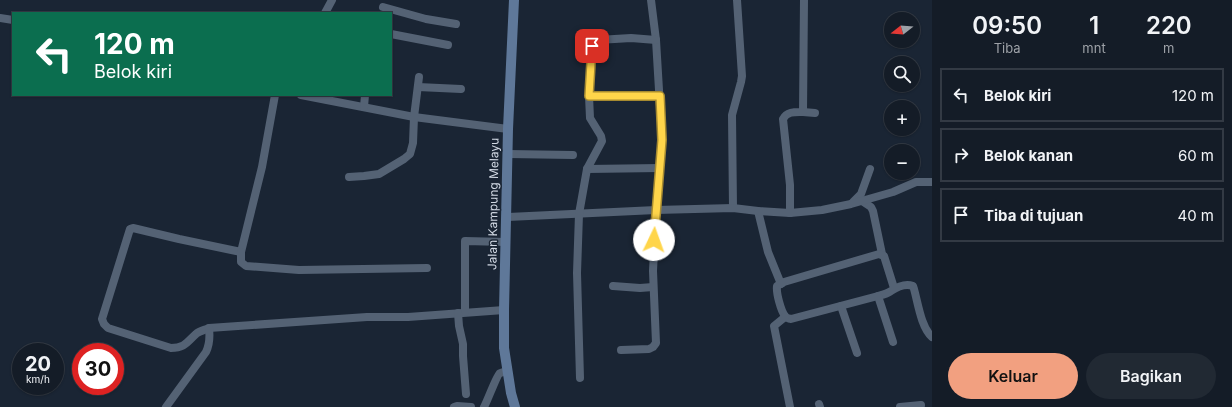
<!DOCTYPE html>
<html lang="id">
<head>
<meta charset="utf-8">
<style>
  body { margin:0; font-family:Inter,sans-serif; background:#212933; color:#f1f3f6; height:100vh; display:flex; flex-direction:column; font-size:15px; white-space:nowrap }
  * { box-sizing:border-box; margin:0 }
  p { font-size:13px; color:#9da1a7 }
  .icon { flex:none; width:22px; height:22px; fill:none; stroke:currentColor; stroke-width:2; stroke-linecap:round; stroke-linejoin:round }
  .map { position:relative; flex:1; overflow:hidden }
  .panel { display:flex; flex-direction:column; background:#141c27; width:300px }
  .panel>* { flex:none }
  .guide { position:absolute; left:12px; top:12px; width:380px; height:84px; border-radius:0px; box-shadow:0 1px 3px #0004,0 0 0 1px #333a44; background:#0b6e4f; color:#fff; overflow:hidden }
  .needle { width:26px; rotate:253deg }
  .tools { position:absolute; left:884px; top:12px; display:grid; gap:8px }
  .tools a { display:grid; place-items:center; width:36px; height:36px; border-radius:50%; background:#141c27; box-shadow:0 1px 3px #0004,0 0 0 1px #333a44; font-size:20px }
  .speed { position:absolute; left:12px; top:343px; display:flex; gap:8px; font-size:20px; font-weight:700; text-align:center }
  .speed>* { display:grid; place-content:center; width:52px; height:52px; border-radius:50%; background:#141c27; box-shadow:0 1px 3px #0004,0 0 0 1px #333a44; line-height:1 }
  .speed small { font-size:10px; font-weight:400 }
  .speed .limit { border:6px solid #d22; background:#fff; color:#111 }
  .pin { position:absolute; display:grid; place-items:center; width:34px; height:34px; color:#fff; margin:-17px; border-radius:8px; box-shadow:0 2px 6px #0006 }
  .me { position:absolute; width:44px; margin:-22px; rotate:3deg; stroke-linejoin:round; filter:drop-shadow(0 0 3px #0008) }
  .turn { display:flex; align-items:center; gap:14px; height:84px; padding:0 16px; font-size:18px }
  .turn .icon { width:52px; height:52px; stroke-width:2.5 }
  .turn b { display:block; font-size:28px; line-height:34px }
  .eta { display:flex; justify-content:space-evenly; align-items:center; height:68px; text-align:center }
  .eta b { font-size:24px; font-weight:600; line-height:28px }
  .primary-button { display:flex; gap:8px; margin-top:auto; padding:8px 16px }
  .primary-button a { flex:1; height:46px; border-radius:24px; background:#f2a080; color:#111; font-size:16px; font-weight:600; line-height:46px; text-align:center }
  .primary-button a+a { background:#212933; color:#f1f3f6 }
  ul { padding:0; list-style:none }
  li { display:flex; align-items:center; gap:12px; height:54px; margin:0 8px 6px; padding:0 8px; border:2px solid #333a44; border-radius:0px }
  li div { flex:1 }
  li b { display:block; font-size:15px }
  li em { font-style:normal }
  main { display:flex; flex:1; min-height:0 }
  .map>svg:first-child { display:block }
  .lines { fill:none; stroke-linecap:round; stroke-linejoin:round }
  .minor { stroke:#546274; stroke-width:8 }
  .secondary { stroke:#5f7899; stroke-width:10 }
  .route-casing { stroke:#a68a30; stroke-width:10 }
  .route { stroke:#ffd54a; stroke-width:7 }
  .labels { text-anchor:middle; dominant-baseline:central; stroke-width:3; stroke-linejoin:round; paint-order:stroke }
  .street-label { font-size:12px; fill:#d2d9e4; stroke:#1a2534 }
</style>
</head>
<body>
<main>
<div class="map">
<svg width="932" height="407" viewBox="0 0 932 407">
  <rect width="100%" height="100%" fill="#1a2534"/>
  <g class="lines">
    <g class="minor">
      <path d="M383 7 426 19 456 24"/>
      <path d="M325 13 332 0"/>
      <path d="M0 18 13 20"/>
      <path d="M391 34 448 45"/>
      <path d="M418 87 461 89"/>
      <path d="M275 95 262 167 241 252 179 239 133 228 130 229 102 319 104 324 108 328 171 348C185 348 187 342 196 334 199 331 205 330 209 328L367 317H408L504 310"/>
      <path d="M301 95 414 117 508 129"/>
      <path d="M589 96H660"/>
      <path d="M364 107 365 95"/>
      <path d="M803 112 815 113"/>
      <path d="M508 154 573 155"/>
      <path d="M587 169 660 168"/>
      <path d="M349 177 364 176 379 174 404 159 410 154 413 143 414 117 419 77"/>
      <path d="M862 201 871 207 873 211 882 254"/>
      <path d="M853 202 861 194 870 169"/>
      <path d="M733 208 732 115 741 82 742 76 737 0"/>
      <path d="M758 211 768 252 781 284"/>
      <path d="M790 213V185L783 119C787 111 796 112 803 112L804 0"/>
      <path d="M507 217 656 210 662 140 656 40 651 0"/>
      <path d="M241 252V262L246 266 299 270 427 268"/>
      <path d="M613 286 640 288 653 287"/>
      <path d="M894 288 884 256 879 254 784 282 777 286C776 293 781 311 785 316 787 319 788 318 791 319L878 296C882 295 887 294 891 291 897 287 905 283 913 286L914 289C918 303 921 327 932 337"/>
      <path d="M878 296 893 342"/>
      <path d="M841 306 857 353"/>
      <path d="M465 312V241L506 242"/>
      <path d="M458 313 459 326 463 344V356L466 394"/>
      <path d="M785 317 774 326 790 407"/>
      <path d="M621 350 649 349 653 347 656 343 653 271 656 210 733 208 758 211 790 213 822 210 851 204 893 192 916 182H932"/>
      <path d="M580 378 577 273 579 214 587 169 602 141 601 136 590 118 589 96 592 46 598 40 631 38 656 40"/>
      <path d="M819 404 820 407"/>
      <path d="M166 407 206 352C210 344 210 337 209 328"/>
      <path d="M454 407 457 406 471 407"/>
      <path d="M484 407C487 402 497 375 499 374 501 372 505 372 508 371"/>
      <path d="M900 407 921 405"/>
    </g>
    <path class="secondary" d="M514 0 508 129 504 310V348L511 393 515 407"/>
  </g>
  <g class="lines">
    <defs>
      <path id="route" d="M592 46 589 96H660L662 140 654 240"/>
    </defs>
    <use href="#route" class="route-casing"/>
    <use href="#route" class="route"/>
  </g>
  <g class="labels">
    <g class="street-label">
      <text transform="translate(493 204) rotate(-89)">Jalan Kampung Melayu</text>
    </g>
  </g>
</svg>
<div class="tools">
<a><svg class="needle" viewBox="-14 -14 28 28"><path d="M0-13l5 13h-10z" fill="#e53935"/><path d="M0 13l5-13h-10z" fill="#9da1a7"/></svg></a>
<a><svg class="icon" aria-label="search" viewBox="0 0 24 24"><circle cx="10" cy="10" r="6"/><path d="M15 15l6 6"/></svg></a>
<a>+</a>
<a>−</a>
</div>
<div class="speed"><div>20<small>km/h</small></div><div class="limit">30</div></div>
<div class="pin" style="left:592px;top:46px;background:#d93025"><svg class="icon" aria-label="arrive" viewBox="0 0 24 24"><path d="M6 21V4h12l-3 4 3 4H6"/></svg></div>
<svg class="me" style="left:654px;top:240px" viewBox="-20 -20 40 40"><circle r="19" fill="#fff"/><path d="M0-13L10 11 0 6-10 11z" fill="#ffd54a"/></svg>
<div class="guide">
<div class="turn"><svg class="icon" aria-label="left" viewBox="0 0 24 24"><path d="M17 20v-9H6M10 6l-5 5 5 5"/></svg><div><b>120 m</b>Belok kiri</div></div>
</div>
</div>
<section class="panel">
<div class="eta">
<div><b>09:50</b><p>Tiba</p></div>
<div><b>1</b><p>mnt</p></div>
<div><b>220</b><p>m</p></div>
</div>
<ul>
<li><svg class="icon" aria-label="left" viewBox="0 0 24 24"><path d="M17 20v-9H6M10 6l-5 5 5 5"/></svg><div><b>Belok kiri</b></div><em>120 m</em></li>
<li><svg class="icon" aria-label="right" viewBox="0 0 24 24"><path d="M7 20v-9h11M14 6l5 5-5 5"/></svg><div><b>Belok kanan</b></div><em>60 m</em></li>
<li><svg class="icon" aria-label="arrive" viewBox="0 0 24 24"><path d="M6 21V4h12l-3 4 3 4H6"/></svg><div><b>Tiba di tujuan</b></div><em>40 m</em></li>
</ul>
<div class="primary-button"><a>Keluar</a><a>Bagikan</a></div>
</section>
</main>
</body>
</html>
